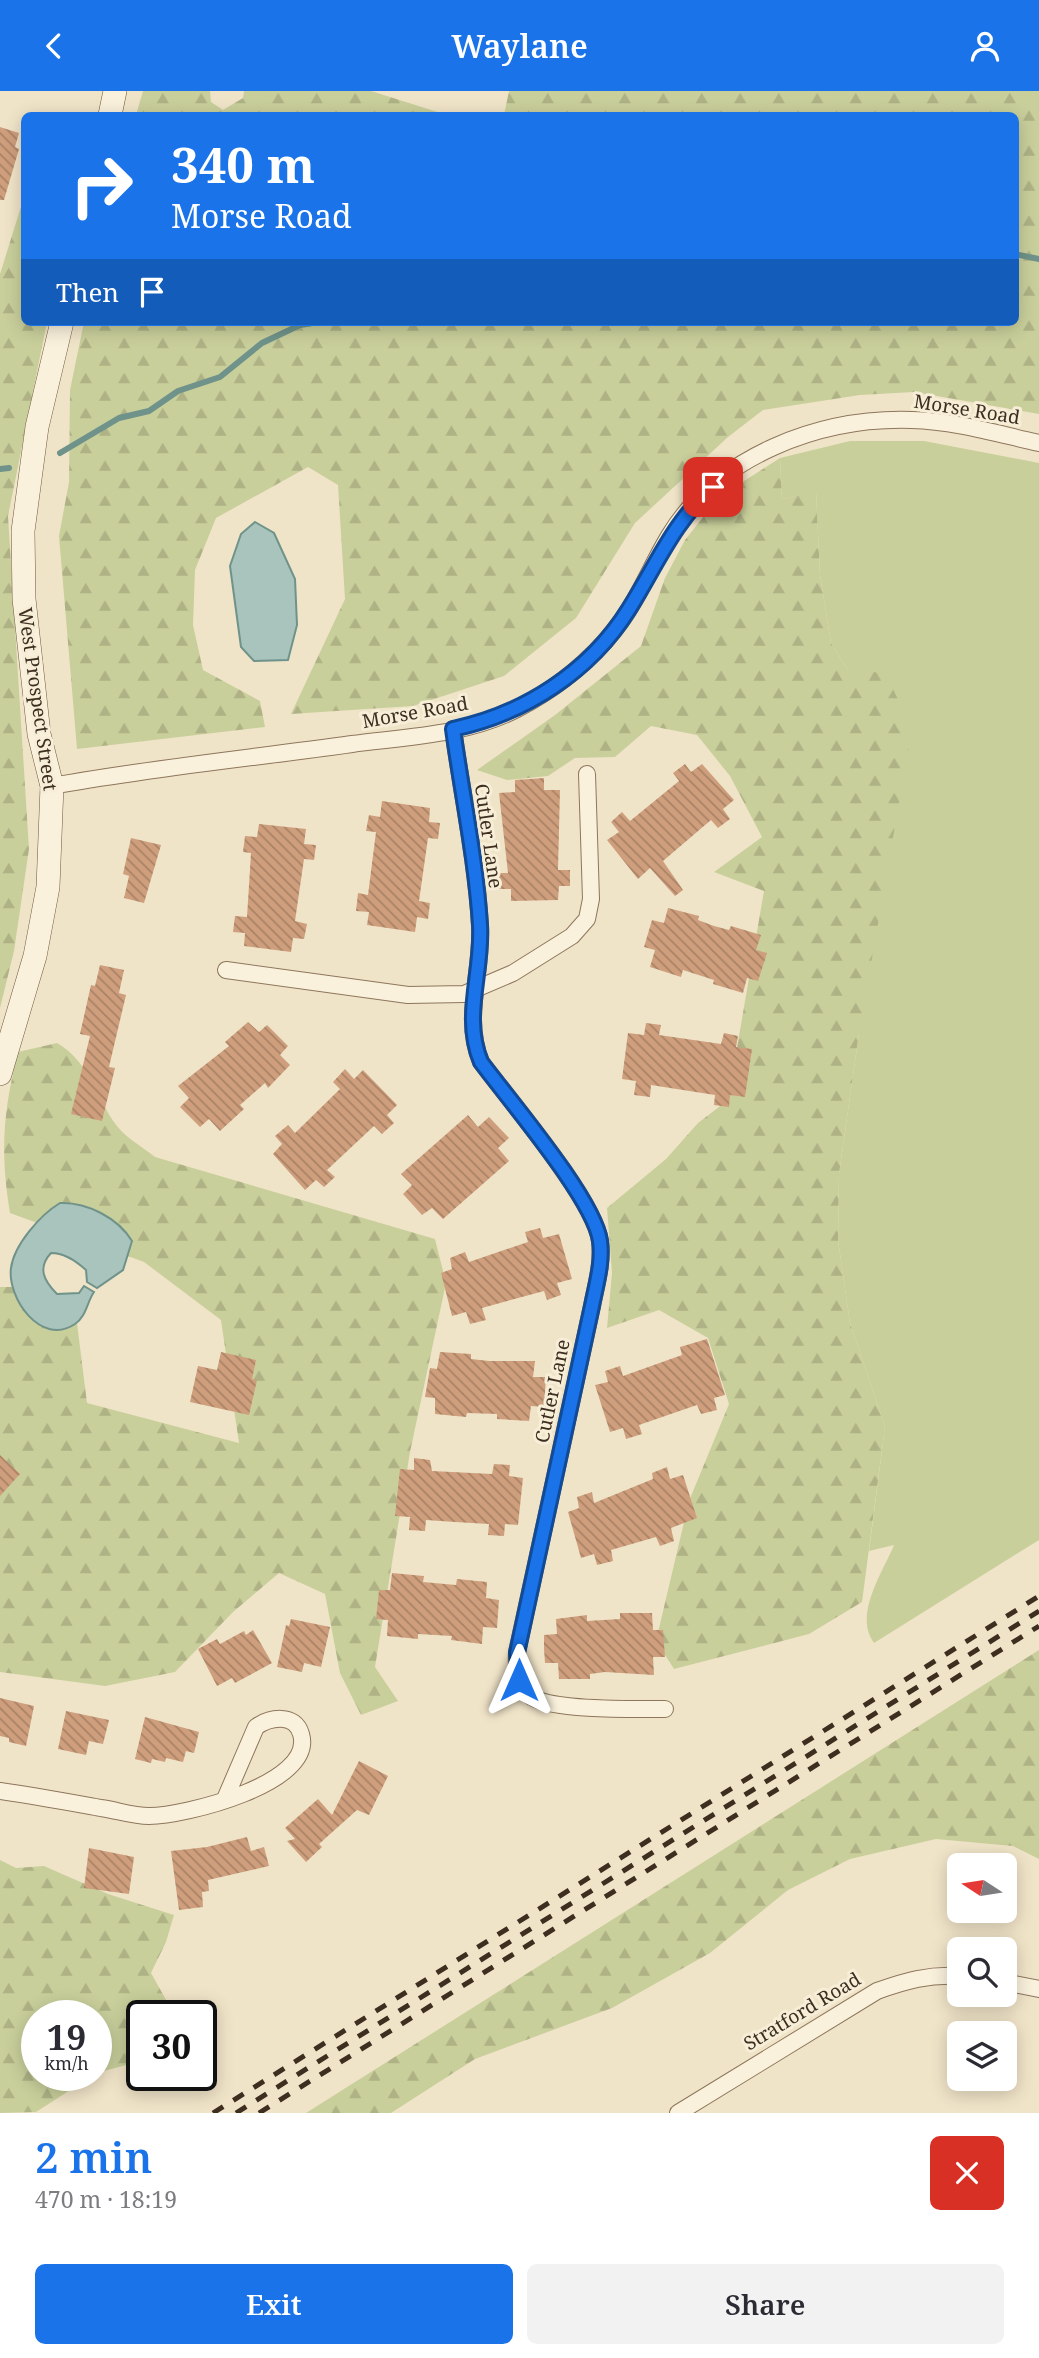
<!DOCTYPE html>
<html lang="en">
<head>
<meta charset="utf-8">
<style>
  body { margin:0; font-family:"Noto Serif",serif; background:#f2f2f3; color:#2b2b33; height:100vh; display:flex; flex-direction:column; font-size:26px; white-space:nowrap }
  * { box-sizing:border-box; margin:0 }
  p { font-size:23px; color:#7c7c81 }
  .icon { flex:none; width:38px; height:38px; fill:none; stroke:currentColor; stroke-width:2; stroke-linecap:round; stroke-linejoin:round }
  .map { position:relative; height:2022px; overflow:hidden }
  .sheet { display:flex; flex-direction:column; background:#fff; flex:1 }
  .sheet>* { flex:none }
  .hud { position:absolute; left:21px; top:21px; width:998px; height:214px; border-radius:10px; box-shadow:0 4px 18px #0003; background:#1a73e8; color:#fff; overflow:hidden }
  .needle { width:46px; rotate:282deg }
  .controls { position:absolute; left:947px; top:1762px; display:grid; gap:14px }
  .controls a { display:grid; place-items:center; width:70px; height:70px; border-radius:10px; background:#fff; box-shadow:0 4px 18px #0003; font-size:35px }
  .speed { position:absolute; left:21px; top:1909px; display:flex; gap:14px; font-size:35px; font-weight:700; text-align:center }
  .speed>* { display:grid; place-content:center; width:91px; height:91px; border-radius:50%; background:#fff; box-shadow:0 4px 18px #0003; line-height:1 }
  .speed small { font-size:18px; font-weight:400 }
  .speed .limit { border:4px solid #111; border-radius:10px; background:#fff; color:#111 }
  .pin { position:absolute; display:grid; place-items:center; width:60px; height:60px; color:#fff; margin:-30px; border-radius:14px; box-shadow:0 4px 10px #0006 }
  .me { position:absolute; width:77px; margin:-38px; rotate:0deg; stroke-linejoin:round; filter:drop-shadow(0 0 5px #0008) }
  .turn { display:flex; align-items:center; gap:24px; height:147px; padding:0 35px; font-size:32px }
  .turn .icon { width:91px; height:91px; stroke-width:2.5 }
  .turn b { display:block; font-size:49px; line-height:60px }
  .then { display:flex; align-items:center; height:66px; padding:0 35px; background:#0003; gap:14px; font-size:26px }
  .round { display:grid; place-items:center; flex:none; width:74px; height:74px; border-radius:10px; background:#f2f2f3 }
  .headline { display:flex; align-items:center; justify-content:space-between; height:119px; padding:0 35px }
  h1 { font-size:42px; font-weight:600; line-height:52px; color:#1a73e8 }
  .primary-button { display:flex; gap:14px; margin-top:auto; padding:14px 35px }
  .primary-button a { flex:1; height:80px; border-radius:10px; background:#1a73e8; color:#fff; font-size:28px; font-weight:600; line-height:80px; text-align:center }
  .primary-button a+a { background:#f2f2f3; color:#2b2b33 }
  header { display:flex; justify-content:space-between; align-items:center; height:91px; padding:0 35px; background:#1a73e8; color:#fff; font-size:32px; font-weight:600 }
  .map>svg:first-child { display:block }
  .green { fill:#c9cf9b }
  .forest { fill:url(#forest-firs) }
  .water { fill:#a9c4bc; stroke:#6f938a; stroke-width:2 }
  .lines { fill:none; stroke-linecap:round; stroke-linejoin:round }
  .stream { stroke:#6f938a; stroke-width:6 }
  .building { fill:url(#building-back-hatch) }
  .street-casing { stroke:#8d765c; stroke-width:18 }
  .secondary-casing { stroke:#6f573f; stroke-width:24 }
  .street { stroke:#faf1dc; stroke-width:16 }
  .secondary { stroke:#faf1dc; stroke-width:23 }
  .rail { stroke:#3d2e20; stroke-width:5; stroke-dasharray:12 12; stroke-linecap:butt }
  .route-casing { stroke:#114b97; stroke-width:18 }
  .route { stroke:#1a73e8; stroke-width:12 }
  .labels { text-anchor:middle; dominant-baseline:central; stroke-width:6; stroke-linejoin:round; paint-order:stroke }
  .street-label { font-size:19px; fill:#3d2e20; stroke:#f7eed8 }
</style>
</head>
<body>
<header><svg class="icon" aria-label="back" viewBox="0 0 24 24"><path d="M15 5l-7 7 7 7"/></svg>Waylane<svg class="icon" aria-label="person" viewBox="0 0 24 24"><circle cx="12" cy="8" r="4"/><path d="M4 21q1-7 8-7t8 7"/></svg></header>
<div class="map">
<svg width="1039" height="2022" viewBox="0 0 1039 2022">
  <defs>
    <pattern id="forest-firs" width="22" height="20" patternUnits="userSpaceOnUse" patternTransform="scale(1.75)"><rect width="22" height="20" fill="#c9cf9b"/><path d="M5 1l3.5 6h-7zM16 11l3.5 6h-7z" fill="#aeb285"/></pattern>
    <pattern id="building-back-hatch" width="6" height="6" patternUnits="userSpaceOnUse" patternTransform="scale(1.75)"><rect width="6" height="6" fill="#cf9f7d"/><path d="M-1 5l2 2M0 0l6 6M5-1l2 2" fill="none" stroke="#a98266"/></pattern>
  </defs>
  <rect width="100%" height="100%" fill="#f0e4c8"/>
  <path class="green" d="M850 350H924L1039 372V1449L874 1552C853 1524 883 1481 894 1454L869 1460 885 1336 850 1232 838 1149 839 1083 859 942 848 579 831 552 820 484 816 401 782 408 780 367Z"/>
  <g class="forest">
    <path d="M143 0H210L211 11 223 19 243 7 244 0H371L447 24H136Z"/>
    <path d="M509 0H1039V323L914 301 860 304 763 319 728 346 635 432 576 527 504 585 413 615 291 623 345 508 338 394 308 376 216 427 195 479 193 534 203 579 260 610 265 636 77 658 59 445 69 391 70 299 84 231H1015V24H504Z"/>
    <path d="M24 106V231H47L8 425 29 758 14 860 0 917V183Z"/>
    <path d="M780 367 782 408 816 400 820 484 831 552 848 579 885 582 912 637 859 942 839 1083 838 1149 850 1232 885 1336 862 1511 809 1543 674 1578 656 1550 689 1410 729 1313 708 1247 659 1219 607 1237 612 1182 607 1117 666 1068 698 1032 728 1009 764 800 714 781 762 746 730 685 697 644 651 635 615 666 575 667 548 685 507 689 477 679 555 624 641 555 665 487 685 449 719 406Z"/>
    <path d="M57 952C90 971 95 1006 117 1035 126 1047 143 1056 155 1066L435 1148 446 1192 410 1361 375 1576 398 1610 361 1624 340 1582 325 1503 279 1482 233 1521 175 1581 105 1595 0 1581V1196H13L21 1217 65 1238 77 1232 87 1312 239 1352 221 1229 144 1171 10 1122C0 1061 3 1021 18 961Z"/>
    <path d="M1039 1559V1768L1013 1755 936 1748 850 1768 788 1799 710 1862 612 1917 475 1968 391 2022H306Z"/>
    <path d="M0 1769 16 1777 44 1775 108 1803 174 1824 166 1851 151 1882 175 1925H142V1970L96 1982V1925H37V1984L92 1985 36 2021 0 2022Z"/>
  </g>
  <g class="water">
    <path d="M255 431 274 442 295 488 297 534 288 569 254 570 241 556 230 475 241 443Z"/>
    <path d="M60 1112C87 1111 118 1127 132 1150L123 1179 97 1197 87 1191 86 1179C76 1170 65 1162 51 1162 37 1177 44 1190 57 1203L79 1202 84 1195 94 1201C87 1211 86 1226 75 1233 41 1256 7 1207 11 1177 14 1154 40 1124 60 1112Z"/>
  </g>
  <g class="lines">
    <g class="stream">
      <path d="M1015 163 1039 168"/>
      <path d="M60 362 119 327 149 320 178 300 220 286 262 252 300 234 319 231"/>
      <path d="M0 378 9 377"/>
    </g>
  </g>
  <g class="building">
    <path d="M0 36 19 42 15 56 19 58 4 109H0Z"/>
    <path d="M685 673 691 681 702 673 734 709 723 718 730 728 718 737 711 729 663 770 683 799 675 805 650 777 638 788 607 749 619 741 611 731 622 721 630 730 679 690 673 682Z"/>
    <path d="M544 687V699H560L558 779H570V795H559L558 809 511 810V798H498V782H508L499 702 515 701V689Z"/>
    <path d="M382 710 430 717 429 731 440 732 438 748 428 747 419 810 430 812 428 828 417 826 415 841 367 834 369 821 356 820 358 802 368 804 376 741 366 740 369 724 380 726Z"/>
    <path d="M259 733 306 738 304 753 316 754 314 769 304 768 295 830 307 833 304 848 293 847 291 861 244 855 245 842 233 841 235 825 247 826 251 762 243 761 245 745 257 746Z"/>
    <path d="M131 747 161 754 144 812 124 807 129 785 123 783Z"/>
    <path d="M668 817 699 825 698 829 714 835 729 839 731 835 761 844 756 859 767 862 758 890 747 887 743 902 713 893 714 889 683 879 681 886 650 876 655 859 644 856 652 829 664 832Z"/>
    <path d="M100 874 124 879 119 902 126 904 109 976 115 977 102 1030 71 1023 90 945 80 943 91 894 95 895Z"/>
    <path d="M248 931 259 941 267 934 288 955 280 964 290 974 268 997 265 992 240 1014 244 1018 220 1040 209 1028 200 1036 180 1016 189 1007 178 995 229 955 225 951Z"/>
    <path d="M646 932 661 934 659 944 721 953 724 942 738 945 736 956 752 958 745 1006 730 1004 729 1016 714 1014 715 1004 651 994 650 1006 634 1004 636 990 622 988 628 942 644 944Z"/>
    <path d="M345 978 354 988 363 979 397 1014 387 1024 394 1032 382 1043 374 1035 327 1079 335 1086 324 1096 316 1089 305 1099 273 1063 282 1053 275 1045 288 1034 295 1042 340 998 333 991Z"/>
    <path d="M468 1024 478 1036 489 1026 509 1047 498 1057 509 1070 443 1128 432 1117 422 1124 403 1103 412 1094 401 1083Z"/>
    <path d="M540 1137 543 1147 559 1143 572 1188 557 1192 561 1204 547 1209 544 1200 482 1217 486 1229 470 1233 466 1221 452 1225 441 1182 452 1178 450 1167 465 1161 469 1171 528 1151 525 1141Z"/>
    <path d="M707 1248 725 1304 714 1307 717 1319 701 1323 697 1314 639 1334 642 1343 626 1348 623 1337 610 1341 595 1294 608 1291 605 1280 620 1275 623 1285 682 1264 680 1256Z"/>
    <path d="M221 1261 256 1269 252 1288 257 1289 249 1324 190 1311 198 1275 217 1279Z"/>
    <path d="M440 1261 471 1263V1268L489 1270H535L533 1286H546L544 1316 531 1315 529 1330 497 1328V1323L467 1322 466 1326 435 1323V1307L425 1306 430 1277 437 1278Z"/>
    <path d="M0 1364 20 1383 0 1405Z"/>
    <path d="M414 1367 430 1369 432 1380 492 1383 494 1373 510 1374 509 1385 523 1387 518 1434 505 1433 504 1445 488 1444 489 1433 455 1431 426 1429 425 1440 409 1439 410 1426 395 1425 400 1378 414 1379Z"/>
    <path d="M667 1376 670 1388 683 1384 697 1427 671 1437 674 1450 660 1455 656 1446 611 1459 613 1470 597 1474 594 1463 581 1467 568 1421 579 1417 577 1406 592 1401 594 1412 653 1388 652 1382Z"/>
    <path d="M392 1482 424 1485 423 1491 456 1494 457 1488 487 1491 486 1507 499 1509 497 1537 483 1536 482 1553 451 1549 452 1545 418 1543V1548L387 1545 388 1529 376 1528 379 1499H390Z"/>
    <path d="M620 1522H652L653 1539H663L665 1566H653L654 1584 605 1581 590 1583V1588H559L558 1572H545L544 1558V1544L557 1543 556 1528 587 1524V1530L620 1528Z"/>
    <path d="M291 1528 330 1536 321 1576 304 1572 302 1581 277 1576 286 1534 289 1535Z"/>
    <path d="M253 1539 272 1572 235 1592 232 1587 217 1595 198 1558 217 1548 220 1553 244 1540 246 1544Z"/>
    <path d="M0 1607 34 1615 26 1655 9 1651V1647L0 1645Z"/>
    <path d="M66 1620 109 1629 103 1653 89 1650 86 1664 58 1658Z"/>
    <path d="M145 1626 199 1641 194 1662 186 1660 183 1671 166 1667 165 1671 152 1668 151 1672 135 1668Z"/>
    <path d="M359 1670 388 1685 369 1724 357 1719 319 1753 322 1756 306 1771 287 1750 295 1748 285 1737 318 1708 332 1724Z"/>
    <path d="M247 1746 251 1760 264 1756 269 1775 208 1789 209 1800 202 1801 203 1816 179 1819 171 1760 207 1756Z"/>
    <path d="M89 1757 134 1766 129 1803 84 1797Z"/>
  </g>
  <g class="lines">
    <defs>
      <g id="street">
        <path d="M453 638C462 703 476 769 480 834 483 881 462 926 481 971 510 1010 594 1108 600 1150 603 1171 596 1194 592 1215L517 1561C516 1578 517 1597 532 1606 554 1620 636 1618 665 1618"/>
        <path d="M52 695C151 677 252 667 352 653 406 646 467 644 517 618 554 599 591 570 616 537 638 509 651 475 669 445 718 364 821 326 912 329 954 330 998 343 1039 352"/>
        <path d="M226 879 408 904 464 903 513 882 572 845 587 828 591 808 587 683"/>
        <path d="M0 1700C34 1705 67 1711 101 1717 116 1719 133 1725 149 1725 183 1725 316 1693 301 1643 295 1622 270 1626 256 1636L225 1708"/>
        <path d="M1004 1891 1039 1898"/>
        <path d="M678 2022 877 1900C905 1890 929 1883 959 1885"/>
      </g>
      <g id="secondary">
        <path d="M110 24 115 0"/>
        <path d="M0 983 35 865 48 796 52 695 39 643 24 508 23 440 37 336 62 231"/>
      </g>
    </defs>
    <use href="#street" class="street-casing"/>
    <use href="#secondary" class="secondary-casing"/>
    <use href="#street" class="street"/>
    <use href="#secondary" class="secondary"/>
    <g class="rail">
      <path d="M213 2022 1039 1505"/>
      <path d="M236 2022 1039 1520"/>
      <path d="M259 2022 1039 1535"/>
    </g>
  </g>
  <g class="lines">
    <defs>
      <path id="route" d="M519 1589 517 1562 592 1215C596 1194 603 1172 600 1150 594 1108 509 1009 481 971 462 926 483 881 480 834 476 769 462 703 453 638 524 623 590 581 629 518 656 475 674 430 713 396"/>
    </defs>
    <use href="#route" class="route-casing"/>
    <use href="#route" class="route"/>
  </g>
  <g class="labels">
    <g class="street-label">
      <text transform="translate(967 318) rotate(9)">Morse Road</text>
      <text transform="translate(38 608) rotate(82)">West Prospect Street</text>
      <text transform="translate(415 621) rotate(-10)">Morse Road</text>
      <text transform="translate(489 745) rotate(82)">Cutler Lane</text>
      <text transform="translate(552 1300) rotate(-78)">Cutler Lane</text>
      <text transform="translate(802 1920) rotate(-31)">Stratford Road</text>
    </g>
  </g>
</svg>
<div class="controls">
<a><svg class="needle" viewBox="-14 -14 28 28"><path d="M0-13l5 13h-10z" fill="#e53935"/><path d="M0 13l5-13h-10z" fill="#7c7c81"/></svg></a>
<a><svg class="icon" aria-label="search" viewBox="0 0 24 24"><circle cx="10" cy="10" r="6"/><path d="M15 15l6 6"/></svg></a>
<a><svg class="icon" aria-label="layers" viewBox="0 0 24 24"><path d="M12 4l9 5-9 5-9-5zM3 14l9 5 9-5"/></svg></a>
</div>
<div class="speed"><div>19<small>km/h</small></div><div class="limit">30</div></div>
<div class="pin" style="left:713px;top:396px;background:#d93025"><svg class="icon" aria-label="arrive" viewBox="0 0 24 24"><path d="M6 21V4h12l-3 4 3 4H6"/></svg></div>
<svg class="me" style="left:519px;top:1589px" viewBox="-20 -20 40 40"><path d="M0-17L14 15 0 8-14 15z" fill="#1a73e8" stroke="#fff" stroke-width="4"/></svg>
<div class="hud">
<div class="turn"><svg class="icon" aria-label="right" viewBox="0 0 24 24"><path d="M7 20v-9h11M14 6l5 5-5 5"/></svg><div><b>340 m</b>Morse Road</div></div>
<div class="then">Then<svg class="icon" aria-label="arrive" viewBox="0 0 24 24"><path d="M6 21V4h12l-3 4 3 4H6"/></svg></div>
</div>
</div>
<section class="sheet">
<div class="headline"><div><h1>2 min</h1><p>470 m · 18:19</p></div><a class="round" style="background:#d93025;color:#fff"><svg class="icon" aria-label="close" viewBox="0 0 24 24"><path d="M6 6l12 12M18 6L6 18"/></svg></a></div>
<div class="primary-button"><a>Exit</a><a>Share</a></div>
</section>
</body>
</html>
